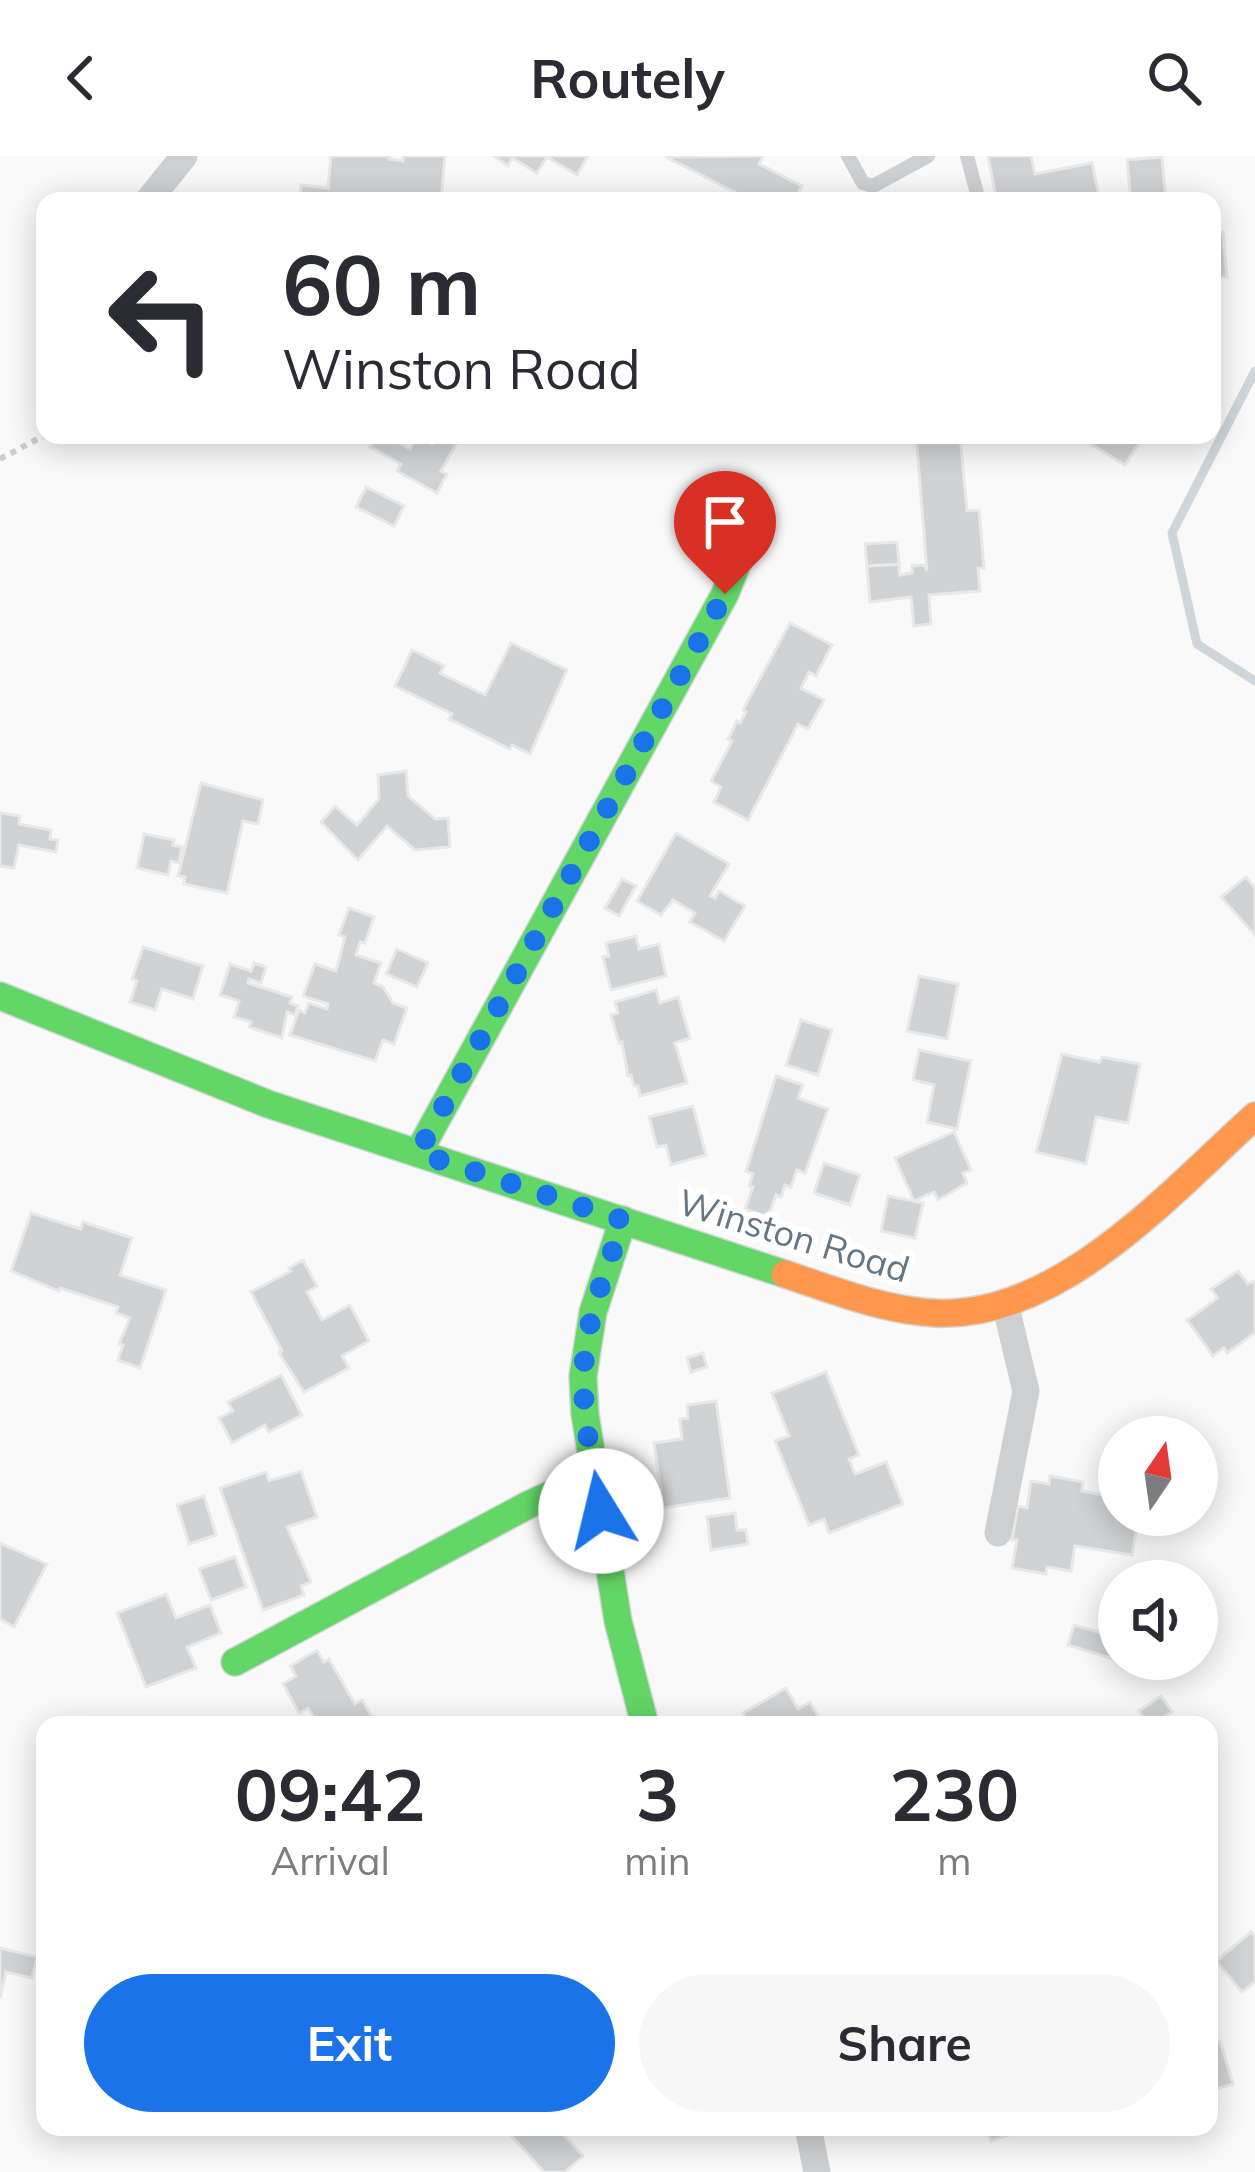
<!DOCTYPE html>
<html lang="en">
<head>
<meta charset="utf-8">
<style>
  body { margin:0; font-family:Mulish,sans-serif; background:#f7f7f7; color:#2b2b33; height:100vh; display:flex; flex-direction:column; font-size:45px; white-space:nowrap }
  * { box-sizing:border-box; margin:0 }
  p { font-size:39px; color:#7c7c81 }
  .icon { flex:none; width:66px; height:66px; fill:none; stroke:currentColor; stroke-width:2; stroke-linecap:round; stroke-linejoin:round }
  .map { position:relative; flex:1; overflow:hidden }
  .drawer { position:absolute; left:36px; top:1560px; width:1182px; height:420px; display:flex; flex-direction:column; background:#fff; border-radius:24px; box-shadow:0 6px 30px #0003 }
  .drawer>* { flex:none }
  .top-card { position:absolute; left:36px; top:36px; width:1185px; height:252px; border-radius:24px; box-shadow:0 6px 30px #0003; background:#fff; color:#2b2b33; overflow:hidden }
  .needle { width:78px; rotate:13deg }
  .buttons { position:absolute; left:1098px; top:1260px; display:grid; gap:24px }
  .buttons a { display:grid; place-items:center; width:120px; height:120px; border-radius:50%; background:#fff; box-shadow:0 6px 30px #0003; font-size:60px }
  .pin { position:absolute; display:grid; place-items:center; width:102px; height:102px; color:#fff; margin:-123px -51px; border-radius:50% 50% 50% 0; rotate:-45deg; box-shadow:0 0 12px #0007 }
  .pin .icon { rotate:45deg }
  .me { position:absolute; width:132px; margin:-66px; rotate:351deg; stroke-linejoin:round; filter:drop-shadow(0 0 9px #0008) }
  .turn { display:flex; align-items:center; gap:42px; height:252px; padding:0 48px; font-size:54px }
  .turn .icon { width:156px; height:156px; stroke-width:2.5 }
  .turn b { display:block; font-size:84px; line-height:102px }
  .eta { display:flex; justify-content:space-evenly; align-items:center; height:204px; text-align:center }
  .eta b { font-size:72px; font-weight:700; line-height:84px }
  .cta { display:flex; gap:24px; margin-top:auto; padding:24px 48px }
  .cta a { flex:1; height:138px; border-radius:72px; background:#1a73e8; color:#fff; font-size:48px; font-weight:700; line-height:138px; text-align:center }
  .cta a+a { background:#f7f7f7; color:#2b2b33 }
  header { display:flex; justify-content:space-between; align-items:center; height:156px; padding:0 48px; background:#fff; font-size:54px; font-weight:700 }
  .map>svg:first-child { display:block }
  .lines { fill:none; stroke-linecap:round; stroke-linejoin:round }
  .stream { stroke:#ced6d9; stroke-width:9 }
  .building { fill:#d0d2d3; stroke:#e8e8e8; stroke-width:3 }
  .fast-casing { stroke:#d5d6d7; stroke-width:30 }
  .slow-casing { stroke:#d5d6d7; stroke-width:30 }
  .path { stroke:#cbcccd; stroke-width:6; stroke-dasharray:6 6; stroke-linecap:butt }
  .lane { stroke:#cecfd0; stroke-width:14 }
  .street { stroke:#cecfd0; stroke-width:27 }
  .fast { stroke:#63d668; stroke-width:27 }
  .slow { stroke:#ff974d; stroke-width:27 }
  .route { stroke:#1a73e8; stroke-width:21; stroke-dasharray:0 37.8 }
  .labels { text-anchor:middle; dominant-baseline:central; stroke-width:12; stroke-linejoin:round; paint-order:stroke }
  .street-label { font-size:36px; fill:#657683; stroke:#fff }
</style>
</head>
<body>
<header><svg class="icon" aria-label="back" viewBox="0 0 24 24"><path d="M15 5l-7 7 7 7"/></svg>Routely<svg class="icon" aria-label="search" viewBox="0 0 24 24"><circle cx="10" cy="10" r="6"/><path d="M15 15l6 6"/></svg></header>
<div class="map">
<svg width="1255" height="2016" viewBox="0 0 1255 2016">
  <rect width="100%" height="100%" fill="#f9f9f9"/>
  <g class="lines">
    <path class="stream" d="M1255 215 1172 377 1197 488 1255 525"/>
  </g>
  <g class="building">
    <path d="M331 0H390L389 3 403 5V0H445L441 45H300L301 29 328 32Z"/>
    <path d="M494 0H588L577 19 547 1 537 17 512 2 508 10Z"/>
    <path d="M763 0 759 8 802 30 794 45H752L666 1Z"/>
    <path d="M988 0H1031L1035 18 1092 7 1100 45H997Z"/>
    <path d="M1162 1 1166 45H1131L1127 4Z"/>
    <path d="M1223 76 1227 121 1212 122V77Z"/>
    <path d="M377 279H385L410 293 417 279 432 288 437 279 457 286 441 315 447 318 437 337 397 315 401 308 370 291Z"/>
    <path d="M916 279H960L967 355 979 354 984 412H978L980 435 929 439 931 468 914 470 911 441 870 446 867 410 899 408 900 419 912 417V410L924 409 927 415Z"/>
    <path d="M1076 279H1144L1125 309Z"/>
    <path d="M366 331 404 350 394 370 356 351Z"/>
    <path d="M897 386 899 408 867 410 865 388Z"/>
    <path d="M790 467 832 489 816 520 809 516 801 532 824 544 808 573 798 568 748 664 714 646 721 631 711 625 732 585 728 583 737 565 740 567 746 556 743 554Z"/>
    <path d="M511 487 567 514 530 598 512 589 510 593 449 563 452 558 395 530 412 494 444 510 440 517 485 539Z"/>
    <path d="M406 615 408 640 435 663 448 662 450 691 415 694 387 670 358 704 321 666 335 650 357 669 379 643 378 619Z"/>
    <path d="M201 627 263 644 258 668 243 665 227 737 184 728 185 721 178 720Z"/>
    <path d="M0 657 20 660 19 668 51 674 50 683 58 684 56 696 19 689 14 712 0 710Z"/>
    <path d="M676 677 729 708 710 740 715 742 719 735 745 750 724 785 690 766 695 757 673 744 661 759 637 745Z"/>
    <path d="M144 678 174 684 173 689 182 691 179 707 171 705 168 719 137 712Z"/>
    <path d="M1246 721 1255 732V779L1221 741Z"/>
    <path d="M622 723 636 730 619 760 605 752Z"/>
    <path d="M349 752 374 761 365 787 360 786 356 799 381 807 374 827 383 831 393 847 407 852 394 888 383 884 375 905 290 879 299 854 305 857 309 847 327 853 328 848 303 840 315 808 336 815 345 781 339 779Z"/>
    <path d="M636 780 639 793 659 788 666 820 611 834 603 801 609 800 606 787Z"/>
    <path d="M143 791 203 810 193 843 162 833 155 854 130 846 137 825 132 823Z"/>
    <path d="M397 793 428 807 417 831 386 818Z"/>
    <path d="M254 807 266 811 261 827 249 823 248 827 292 841 290 847 298 850 295 859 287 856 282 882 249 871 251 866 234 861 239 845 220 839 230 808 251 815Z"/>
    <path d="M919 820 958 828 947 883 907 875Z"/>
    <path d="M656 834 660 847 678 841 690 882 675 887 687 927 640 940 638 930H634L631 919 628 920 622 886 619 887 611 859 618 857 615 846Z"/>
    <path d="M801 864 832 874 818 919 786 909Z"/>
    <path d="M919 894 971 905 957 973 927 966 934 929 913 924Z"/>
    <path d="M1062 898 1099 906 1102 901 1140 908 1128 967 1096 961 1086 1008 1036 996Z"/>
    <path d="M776 920 803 929 798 942 828 953 805 1017 797 1014 791 1031 785 1029 781 1041 776 1039 768 1061 745 1053 753 1031 749 1030 753 1018 746 1015Z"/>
    <path d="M693 950 706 999 671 1009 666 989 657 991 649 961Z"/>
    <path d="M954 976 971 1014 963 1017 967 1027 938 1044 934 1036 914 1045 895 1002Z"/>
    <path d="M824 1007 860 1019 850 1049 814 1037Z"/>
    <path d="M888 1040 923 1047 915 1082 881 1075Z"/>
    <path d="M31 1057 81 1073 83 1066 132 1082 120 1119 166 1134 140 1212 118 1204 123 1189 119 1188 130 1162 116 1157 118 1151 60 1132 59 1135 11 1115Z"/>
    <path d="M303 1104 317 1130 307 1136 322 1164 350 1149 369 1185 342 1200 349 1212 304 1236 279 1197 282 1195 251 1136 291 1115 289 1112Z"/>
    <path d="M1238 1115 1248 1128 1253 1125 1255 1128V1177L1227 1197 1224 1192 1213 1200 1187 1164 1218 1142 1211 1133Z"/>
    <path d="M703 1197 707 1211 691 1216 687 1202Z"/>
    <path d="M826 1216 859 1299 849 1303 855 1318 886 1306 903 1348 829 1377 824 1363 809 1369 775 1285 789 1280 772 1237Z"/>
    <path d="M281 1219 302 1259 269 1276 265 1269 232 1287 219 1262 233 1255 228 1246Z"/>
    <path d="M716 1245 730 1342 663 1352 654 1287 682 1283 680 1263 688 1262 687 1249Z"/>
    <path d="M301 1315 317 1361 287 1371 311 1426 301 1430 304 1439 263 1454 220 1332 266 1316 269 1325Z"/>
    <path d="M1050 1320 1083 1326 1082 1335 1119 1342V1359H1139L1132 1399 1075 1390 1071 1415 1047 1411 1046 1418 1012 1412 1017 1384H1012L1018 1350 1027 1352 1031 1325 1049 1328Z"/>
    <path d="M204 1340 216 1379 189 1388 177 1349Z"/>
    <path d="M735 1357 737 1374H746L748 1388 711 1394 707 1361Z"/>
    <path d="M0 1387 47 1408 14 1471 0 1463Z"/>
    <path d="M235 1401 246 1431 211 1444 199 1413Z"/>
    <path d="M166 1438 176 1462 210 1449 221 1477 187 1491 196 1512 146 1531 117 1457Z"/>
    <path d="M1074 1469 1119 1482 1120 1505 1068 1489Z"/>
    <path d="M317 1494 324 1506 329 1503 355 1548 362 1544 377 1569H301L313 1560 308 1552 299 1557 283 1528 296 1520 290 1510Z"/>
    <path d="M786 1532 798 1553 810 1546 823 1569H750L743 1557Z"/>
    <path d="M1161 1540 1172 1556 1149 1569 1139 1555Z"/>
    <path d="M1251 1776 1255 1781V1826L1242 1836 1216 1805Z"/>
    <path d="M0 1792 37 1801 32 1822 6 1816 0 1842Z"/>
    <path d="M1220 1885 1233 1928 1209 1935V1889Z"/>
    <path d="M512 1971H557L583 2000 565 2016H544L507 1975Z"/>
    <path d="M986 1971H1030L991 1985Z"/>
  </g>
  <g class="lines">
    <defs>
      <g id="fast">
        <path d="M0 840 268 948 785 1118"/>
        <path d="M418 997 725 438 752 370"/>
        <path d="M623 1064 593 1156 583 1220 585 1258 618 1465 645 1569"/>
        <path d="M235 1506 528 1349 595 1318"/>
      </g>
      <path id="slow" d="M785 1118C833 1134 885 1155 936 1157 1059 1163 1171 1036 1255 960"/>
    </defs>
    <use href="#fast" class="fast-casing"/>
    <use href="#slow" class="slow-casing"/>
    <path class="path" d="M0 303 45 279"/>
    <g class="lane">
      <path d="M848 0 863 27 873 30 928 0"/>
      <path d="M967 0 979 45"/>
    </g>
    <g class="street">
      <path d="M148 45 184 0"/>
      <path d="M998 1377 1026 1235 1005 1147"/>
      <path d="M808 1971 817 2016"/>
    </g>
    <use href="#fast" class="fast"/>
    <use href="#slow" class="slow"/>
  </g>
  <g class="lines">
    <path class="route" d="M601 1355C592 1304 579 1250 585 1198 590 1152 609 1108 623 1064L418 997 725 438"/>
  </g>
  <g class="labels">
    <g class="street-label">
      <text transform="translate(794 1079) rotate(17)">Winston Road</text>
    </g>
  </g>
</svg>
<div class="buttons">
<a><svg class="needle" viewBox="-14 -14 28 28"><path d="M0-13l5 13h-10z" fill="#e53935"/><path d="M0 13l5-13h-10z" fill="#7c7c81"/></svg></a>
<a><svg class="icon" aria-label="sound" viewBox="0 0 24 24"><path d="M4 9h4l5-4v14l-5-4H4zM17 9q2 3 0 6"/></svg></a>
</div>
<div class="pin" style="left:725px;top:438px;background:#d93025"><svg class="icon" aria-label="arrive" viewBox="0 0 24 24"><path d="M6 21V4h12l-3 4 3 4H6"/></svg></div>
<svg class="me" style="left:601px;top:1355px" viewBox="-20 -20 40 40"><circle r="19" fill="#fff"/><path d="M0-13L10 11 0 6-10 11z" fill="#1a73e8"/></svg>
<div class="top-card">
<div class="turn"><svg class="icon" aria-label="left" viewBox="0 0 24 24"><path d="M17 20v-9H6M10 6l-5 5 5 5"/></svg><div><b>60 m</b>Winston Road</div></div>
</div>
<section class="drawer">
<div class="eta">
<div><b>09:42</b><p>Arrival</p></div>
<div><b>3</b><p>min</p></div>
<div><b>230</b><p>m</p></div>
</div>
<div class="cta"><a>Exit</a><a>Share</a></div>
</section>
</div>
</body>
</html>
